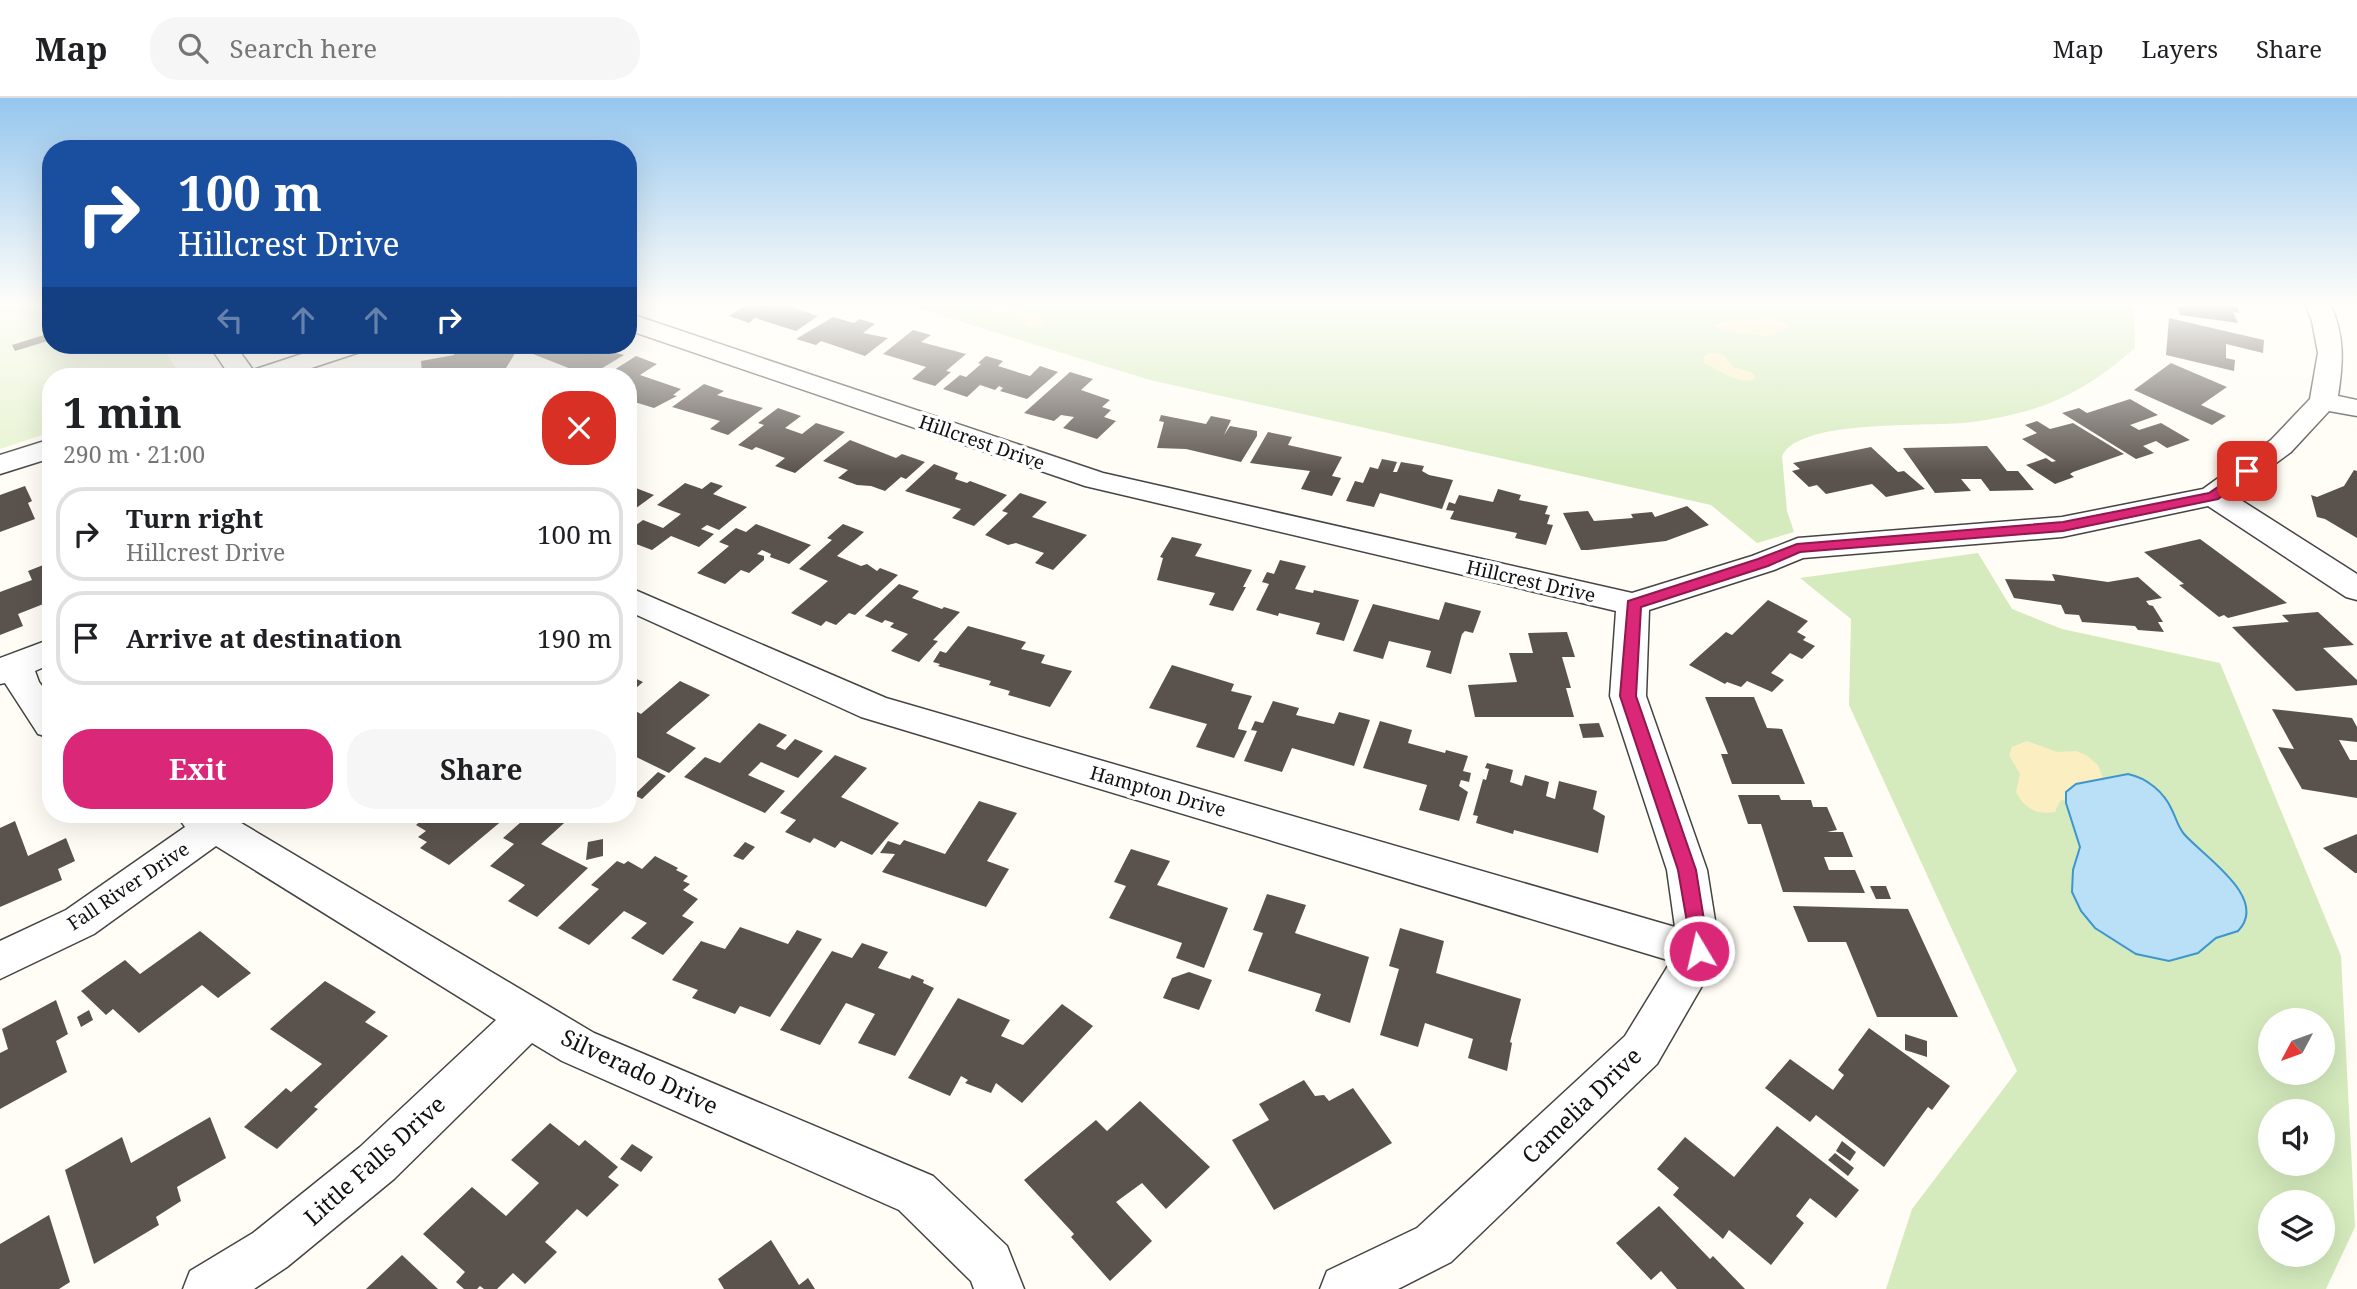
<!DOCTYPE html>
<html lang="en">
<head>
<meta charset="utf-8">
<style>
  body { margin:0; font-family:"Noto Serif",serif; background:#f6f6f6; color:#202124; height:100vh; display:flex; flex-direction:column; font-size:26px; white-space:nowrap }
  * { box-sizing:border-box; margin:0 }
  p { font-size:23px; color:#757577 }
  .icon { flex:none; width:38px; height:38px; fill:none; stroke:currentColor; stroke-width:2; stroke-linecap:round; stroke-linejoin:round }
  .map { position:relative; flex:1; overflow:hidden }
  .sheet { position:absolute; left:42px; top:270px; width:595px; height:455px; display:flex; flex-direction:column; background:#fff; border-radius:28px; box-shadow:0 7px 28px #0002 }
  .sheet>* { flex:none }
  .hud { position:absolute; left:42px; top:42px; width:595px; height:214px; border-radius:28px; box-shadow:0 7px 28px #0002; background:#1a4fa0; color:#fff; overflow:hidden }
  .needle { width:46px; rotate:229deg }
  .fabs { position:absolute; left:2258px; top:910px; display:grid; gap:14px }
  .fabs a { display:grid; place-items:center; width:77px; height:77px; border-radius:50%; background:#fff; box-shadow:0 7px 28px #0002; font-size:35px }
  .pin { position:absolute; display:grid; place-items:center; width:60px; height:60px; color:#fff; margin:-30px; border-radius:14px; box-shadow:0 4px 10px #0006 }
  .me { position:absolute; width:77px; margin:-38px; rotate:351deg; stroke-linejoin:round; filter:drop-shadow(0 0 5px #0008) }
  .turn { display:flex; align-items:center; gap:24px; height:147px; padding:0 21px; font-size:32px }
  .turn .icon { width:91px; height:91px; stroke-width:2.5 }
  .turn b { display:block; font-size:49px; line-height:60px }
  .lanes { display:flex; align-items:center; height:66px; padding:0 21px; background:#0003; justify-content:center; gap:35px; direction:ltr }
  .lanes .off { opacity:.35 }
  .round { display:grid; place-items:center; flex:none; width:74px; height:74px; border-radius:28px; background:#f6f6f6 }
  .overview { display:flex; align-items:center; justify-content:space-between; height:119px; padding:0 21px }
  h1 { font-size:42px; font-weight:700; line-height:52px }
  .button { display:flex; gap:14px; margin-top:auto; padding:14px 21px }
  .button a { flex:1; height:80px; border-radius:28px; background:#db2777; color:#fff; font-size:28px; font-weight:700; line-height:80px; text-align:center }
  .button a+a { background:#f6f6f6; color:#202124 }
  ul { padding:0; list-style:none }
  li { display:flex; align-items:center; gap:21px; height:94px; margin:0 14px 10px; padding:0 7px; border:4px solid #e0e0e0; border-radius:28px }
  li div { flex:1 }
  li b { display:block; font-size:26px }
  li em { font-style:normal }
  header { display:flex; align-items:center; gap:42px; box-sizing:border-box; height:98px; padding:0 35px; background:#fff; border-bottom:2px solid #e0e0e0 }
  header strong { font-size:33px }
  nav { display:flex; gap:38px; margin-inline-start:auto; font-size:24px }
  .search { width:490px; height:63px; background:#f6f6f6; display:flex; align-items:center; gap:18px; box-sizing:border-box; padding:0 24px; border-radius:28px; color:#757577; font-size:26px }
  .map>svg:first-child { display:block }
  .green { fill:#d5ebbd; fill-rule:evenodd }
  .sand { fill:#fbeec1 }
  .pitch { fill:#e6f2cf }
  .water { fill:#b9e0f7; stroke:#3f96cf; stroke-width:2 }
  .building { fill:#5a524d }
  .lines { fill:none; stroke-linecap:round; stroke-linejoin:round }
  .minor-casing { stroke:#444; stroke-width:3 }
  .minor { fill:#fff; fill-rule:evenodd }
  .route { fill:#db2777; stroke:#8e194d; stroke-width:2 }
  .labels { text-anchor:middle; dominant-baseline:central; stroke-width:7; stroke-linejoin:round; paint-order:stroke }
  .street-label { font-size:19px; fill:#111; stroke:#fff }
  .near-street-label { font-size:23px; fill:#111; stroke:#fff }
</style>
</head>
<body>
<header>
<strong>Map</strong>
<div class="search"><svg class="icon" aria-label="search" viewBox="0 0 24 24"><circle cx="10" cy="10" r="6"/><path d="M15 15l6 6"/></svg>Search here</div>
<nav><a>Map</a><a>Layers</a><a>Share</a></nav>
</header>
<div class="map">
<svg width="2357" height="1191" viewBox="0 0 2357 1191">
  <rect width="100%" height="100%" fill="#fffdf5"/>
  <g class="green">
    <path d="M910 208H2134L2135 250C2106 275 2081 293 2045 307 2023 315 1995 321 1972 324 1932 330 1801 319 1782 358L1787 413 1794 434 1757 445 1711 407 1150 282Z"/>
    <path d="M1978 455 2012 511 2062 531 2220 565 2341 858 2355 1129 2326 1191H1886L1912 1111 2017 973 1849 607 1851 521 1800 480ZM2270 922H2322V975H2270ZM2270 1013H2322V1066H2270ZM2270 1104H2322V1157H2270Z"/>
  </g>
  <g class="sand">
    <path d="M977 208H1007L1036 215 1043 225 1036 230C1025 230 1025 224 1017 219 1007 212 990 217 977 208Z"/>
    <path d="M1767 220 1784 224 1789 230 1766 238 1721 232 1715 228C1732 216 1749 226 1767 220Z"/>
    <path d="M1708 255 1723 256 1733 269 1751 274 1756 280C1740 289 1719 272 1704 265L1703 260Z"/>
    <path d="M2027 643 2057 654 2076 653 2086 657 2098 667 2103 680 2076 686 2066 694V701L2060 703 2055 714C2037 717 2025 711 2016 694L2020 676 2009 657 2012 649Z"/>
  </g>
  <path class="pitch" d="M0 208H51V247H161L181 278H51V334L0 351Z"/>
  <path class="water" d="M2128 676C2147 680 2164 694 2172 712 2176 720 2178 729 2184 736 2203 758 2270 800 2238 833L2216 840 2198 855 2169 863 2136 856 2095 830 2081 813 2072 794 2073 772 2080 749 2066 705V694L2076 686Z"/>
  <g class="building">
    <path d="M744 208H789L818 218 796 233 755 220 749 225 729 218Z"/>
    <path d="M2177 208H2237L2240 215 2233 214 2238 225 2180 217Z"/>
    <path d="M833 219 854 225 860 221 875 226 863 235 888 240 865 258 821 243 816 247 796 241Z"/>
    <path d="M2169 220 2264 242 2263 255 2226 246V260L2235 262 2234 273 2166 257Z"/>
    <path d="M913 232 931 237 921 244 966 256 946 273 951 274 935 288 912 281 926 269 883 256Z"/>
    <path d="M47 236 51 242 15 253 12 247Z"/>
    <path d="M474 247H520L506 270V276L480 278V275L473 276 474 273 429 278 431 274H422L421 263 454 257 456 249Z"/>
    <path d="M548 247H585L624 257 589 278 533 256Z"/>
    <path d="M636 258 657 266 640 277 681 291 673 297 677 298 654 310 628 302V278H617L622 275 614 272Z"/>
    <path d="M986 258 1003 263 998 268 1030 278 1040 268 1058 274 1027 301 1000 293 1003 290 999 288 995 292 980 287 967 299 943 291 960 277 966 279 981 266 978 265Z"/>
    <path d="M2171 265 2227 289 2201 307 2226 318 2212 327 2134 292Z"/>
    <path d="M1070 274 1093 281 1081 292 1110 302 1102 309 1111 312 1104 319 1116 323 1097 341 1063 330 1074 319 1061 317 1054 323 1024 315Z"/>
    <path d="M704 286 724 293 717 297 763 310 728 337 710 331 720 323 672 309Z"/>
    <path d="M2130 301 2158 317 2130 327 2139 332 2161 325 2190 342 2167 350 2156 343 2143 348 2154 355 2136 361 2062 315 2079 310 2087 315Z"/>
    <path d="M778 310 801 318 785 330 802 336 816 325 845 334 795 375 775 368 785 360 756 349 752 352 738 347 764 327 758 325Z"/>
    <path d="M1161 317 1206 326 1211 318 1231 322 1224 337 1230 328 1257 333V338L1241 364 1186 351 1157 350 1164 324 1159 323Z"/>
    <path d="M2037 323 2050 331 2073 325 2124 356 2073 374 2070 376 2074 379 2055 386 2026 367 2046 360 2052 364 2056 363 2022 341 2037 335 2025 327Z"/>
    <path d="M1268 334 1292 339 1288 347 1342 359 1332 378 1341 380 1332 398 1301 391 1310 373 1250 365Z"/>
    <path d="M850 342 896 360 902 356 925 364 906 381 901 379 885 393 871 388 857 387 838 380 848 372 823 363Z"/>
    <path d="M1987 348 2007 373H2018L2034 392 1990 393 1981 381H1961L1971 393 1935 395 1903 350Z"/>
    <path d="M1871 349 1898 374 1904 373 1925 391 1886 399 1872 386 1826 396 1817 387 1809 389 1792 373 1800 371 1793 365Z"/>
    <path d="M1382 361 1397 364 1393 374H1397L1401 364 1424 368 1422 373 1429 377 1453 382 1442 411 1380 395 1374 409 1346 403 1355 383 1363 385 1370 369 1378 371Z"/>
    <path d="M934 366 958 375 955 381 967 385 970 383 1007 397 974 428 952 420 961 411 905 393Z"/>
    <path d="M2354 372 2357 373V440L2325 421 2317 419 2311 397 2317 399 2344 388Z"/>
    <path d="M711 384 723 388 713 396 747 409 719 432 707 427 701 431 714 436 699 449 671 438 652 452 628 443V433L643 422 663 430 681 416 657 407 685 385 702 391Z"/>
    <path d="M628 387 654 397 628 416Z"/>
    <path d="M25 388 32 403 28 405 35 421 0 434V397Z"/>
    <path d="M1498 391 1521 397 1519 402 1548 408 1545 416 1550 417 1547 426 1553 427 1546 447 1515 440 1517 435 1450 421 1454 413 1446 412 1449 404 1455 406 1459 397 1493 404Z"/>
    <path d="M1020 395 1047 404 1032 419 1087 437 1053 472 1035 465 1044 455 1016 445 1008 447 985 437 1008 415 1002 413Z"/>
    <path d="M1687 408 1709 427 1666 443 1588 452H1581L1563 415 1588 413 1594 423 1633 420 1631 416 1652 414 1655 419Z"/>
    <path d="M756 426 811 447 789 466 770 459 771 456 762 452 757 456 764 458V462L749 475 741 472 725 486 697 475 729 448 719 444 736 430 746 434Z"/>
    <path d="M843 426 864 434 837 458 861 468 867 466 877 473 880 470 898 477 855 517 849 515 836 527 826 523 821 528 791 515 828 483 799 471 832 442 827 440Z"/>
    <path d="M1172 439 1202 446 1195 458 1252 472 1243 489H1246L1233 513 1209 507 1215 495 1157 482 1163 460 1160 459Z"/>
    <path d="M2200 441 2287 505 2228 520 2224 517 2219 519 2179 487 2184 486 2144 454Z"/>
    <path d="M1280 462 1306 468 1295 491 1313 495 1314 492 1359 502 1344 543 1316 536 1320 525 1279 515 1278 518 1256 512 1269 486 1262 484 1267 474 1274 476Z"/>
    <path d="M51 464V503L18 516 23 528 0 537V494L32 482 28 473Z"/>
    <path d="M2052 476 2108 484 2138 479 2162 500 2146 503 2149 507 2153 508 2163 524H2158L2164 534 2138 532 2135 528 2082 524 2079 517 2065 516 2061 507 2014 500 2005 481 2055 483Z"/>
    <path d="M899 486 919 493 912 500 942 511 944 509 960 514 933 542 938 543 919 564 891 553 908 536 890 529 894 525 885 522 882 525 865 518Z"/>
    <path d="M1768 502 1808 523 1797 534 1806 539 1803 542 1815 548 1802 561 1790 555 1771 575 1784 582 1772 594 1747 583 1741 589 1727 584 1725 586 1689 567 1726 534 1732 537Z"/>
    <path d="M1445 504 1481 513 1473 535 1465 533 1462 536 1451 576 1426 569 1431 553 1389 543 1383 561 1353 553 1373 506 1439 522Z"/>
    <path d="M2318 514 2354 547 2323 550 2357 582V587L2296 593 2232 529 2289 524 2282 517Z"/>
    <path d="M968 528 1026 544 1021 551 1045 557 1041 565 1072 573 1050 609 1008 597 1010 593 989 587 991 583 938 568 940 566 933 564 940 553 946 555Z"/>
    <path d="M1567 534 1575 559H1562L1571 590H1566L1574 619H1475L1468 587 1517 584 1509 555H1533L1528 535Z"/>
    <path d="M1172 567 1234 586 1231 593 1252 598 1239 627 1238 631 1247 633 1234 660 1196 649 1207 626 1149 610Z"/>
    <path d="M628 577 643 584 628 597Z"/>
    <path d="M680 583 710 597 666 635 696 650 669 675 628 655V612L630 610 641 616Z"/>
    <path d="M1705 599H1754L1767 630 1782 631 1805 686H1732L1721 656H1728Z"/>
    <path d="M1273 603 1299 610 1296 617 1334 626 1339 614 1370 622 1354 668 1292 650 1282 674 1244 663 1257 633 1251 632 1255 623 1263 625Z"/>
    <path d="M2272 611 2352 620 2357 629V644L2339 642 2350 662H2357V700L2302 691 2278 649 2294 651Z"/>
    <path d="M1380 623 1412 632 1408 645 1445 655 1446 652 1468 658 1463 673 1471 675 1469 684 1461 682 1459 688 1468 694 1459 723 1419 712 1427 687 1363 670Z"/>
    <path d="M759 625 787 637 776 648 785 652 795 641 823 653 798 680 761 664 748 677 785 693 765 715 684 679 705 659 720 665Z"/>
    <path d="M1599 625 1604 639 1583 640 1579 626Z"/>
    <path d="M835 657 867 670 841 699 899 725 872 757 841 743 835 750 814 740 810 745 785 734 796 722 780 715Z"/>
    <path d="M1487 665 1513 672 1510 684 1522 688 1525 677 1549 684 1546 698 1555 701 1559 683 1597 693 1593 711 1605 718 1598 755 1514 732 1513 736 1476 725 1478 718 1473 717 1483 681 1486 682 1489 671 1485 670Z"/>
    <path d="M658 674 666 678 642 701 634 697Z"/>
    <path d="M1738 697H1779L1781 702H1811L1813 709H1827L1837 732 1827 734H1843L1853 759H1824L1829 772H1855L1865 795 1783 794 1761 726H1748Z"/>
    <path d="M979 703 1017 715 987 763 1009 771 986 809 882 774 895 756 880 755 888 743 900 747 904 742 945 756Z"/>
    <path d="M417 716H510L449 767 420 750 427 744 418 739 426 733 416 727 424 720Z"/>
    <path d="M530 716H574L541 746 588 770 537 819 508 803 525 787 490 768 514 746 503 740Z"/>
    <path d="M15 723 28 758 66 740 75 763 58 771 62 782 0 809V730Z"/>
    <path d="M2357 736V775H2355L2323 750Z"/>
    <path d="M603 741V758L586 762 588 744Z"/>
    <path d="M745 744 755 749 743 762 733 758Z"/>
    <path d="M1131 751 1170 763 1157 787 1228 810 1204 870 1176 860 1182 845 1109 820 1126 788 1114 784Z"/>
    <path d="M655 758 678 770 676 772 688 778 683 783 690 786 683 792 698 801 682 818 694 824 663 857 631 840 647 825 624 813 589 847 558 830 599 791 591 787 617 763 624 766 628 763 642 771Z"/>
    <path d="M1870 788H1886L1891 801H1876Z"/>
    <path d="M1267 796 1306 807 1295 835 1369 859 1350 925 1315 913 1321 896 1248 873 1263 835 1253 832Z"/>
    <path d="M1793 808 1908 811 1958 919H1877L1846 844H1808Z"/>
    <path d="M740 829 788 846 797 832 822 841 770 919 740 908 735 916 692 900 698 892 672 882 701 843 725 851Z"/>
    <path d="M1400 830 1444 843 1436 875 1521 901 1510 944 1512 945 1507 973 1468 960 1473 941 1425 925 1418 949 1380 937 1399 871 1389 868Z"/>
    <path d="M200 833 251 875 218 900 202 887 139 935 113 911 106 917 81 893 125 862 140 876Z"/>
    <path d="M862 845 888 854 878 870 910 881 912 877 924 882 923 885 934 890 895 958 858 945 875 916 846 905 820 947 780 932 832 853 852 860Z"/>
    <path d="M1189 874 1212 882 1199 912 1163 900 1172 880Z"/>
    <path d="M325 883 376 914 365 924 388 938 314 1009 318 1011 277 1051 244 1029 286 990 291 994 322 966 270 931Z"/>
    <path d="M958 900 1010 922 1001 938 1023 947 1062 906 1093 928 1022 1005 996 985 991 995 965 985 968 982 961 978 950 998 908 980Z"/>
    <path d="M56 902 68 936 56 943 67 974 0 1011V955L8 951 2 931Z"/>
    <path d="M89 912 93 922 81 929 77 919Z"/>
    <path d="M1869 930 1950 988 1932 1012 1928 1009 1884 1069 1816 1017 1810 1024 1765 990 1790 961 1833 992 1844 977 1838 972Z"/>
    <path d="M1905 936 1927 943V959L1905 952Z"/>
    <path d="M1304 982 1315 998 1324 997 1329 1003 1353 990 1392 1045 1274 1112 1232 1042 1269 1022 1259 1006Z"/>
    <path d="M1140 1003 1210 1069 1166 1111 1142 1085 1116 1104 1152 1143 1110 1183 1071 1139 1074 1136 1024 1082 1096 1022 1107 1033Z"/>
    <path d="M210 1019 226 1060 177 1089 181 1103 156 1119 159 1127 94 1166 65 1072 122 1039 131 1065Z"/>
    <path d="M550 1025 579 1048 585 1042 618 1069 608 1079 619 1087 587 1119 577 1111 545 1144 557 1154 525 1186 513 1175 497 1191H484L480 1188 477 1191H464L456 1184 465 1174 423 1136 472 1089 506 1118 539 1085 511 1062Z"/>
    <path d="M1777 1028 1859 1092 1836 1120 1810 1100 1796 1118 1804 1125 1771 1167 1729 1132 1723 1141 1673 1097 1679 1090 1657 1071 1685 1039 1734 1079Z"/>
    <path d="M1842 1043 1856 1054 1850 1063 1836 1053Z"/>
    <path d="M632 1046 653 1059 641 1074 620 1061Z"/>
    <path d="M1835 1055 1854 1070 1848 1078 1828 1062Z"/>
    <path d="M1659 1108 1710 1161 1713 1158 1745 1191H1677L1661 1173 1651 1182 1616 1145Z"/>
    <path d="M49 1117 70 1184 59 1191H0V1146Z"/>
    <path d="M771 1142 799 1187 808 1180 815 1191H724L718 1181Z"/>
    <path d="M402 1157 438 1191H366Z"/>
  </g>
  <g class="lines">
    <defs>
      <g id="minor">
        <path d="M2306 208H2331C2345 239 2343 265 2338 298L2357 302V318L2329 313 2291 354 2233 397 2357 476V502L2346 499 2208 408 2062 439 1803 460 1774 472 1649 512 1646 598 1707 772 1720 854 1714 867 1657 966 1451 1164 1398 1191H1320L1327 1173 1417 1130 1625 938 1671 863 861 619 628 513V489L886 600 1675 829 1667 772 1610 598 1616 513 1085 388 628 232V215L1103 375 1632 495 1752 458 1798 440 2062 419 2203 391 2271 342 2310 301 2318 255 2312 223Z"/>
        <path d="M209 247H235L253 272 329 247H367L363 253 287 278H230Z"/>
        <path d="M51 341V360L0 376V357Z"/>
        <path d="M51 541V566L35 573 39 584 51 600V640L38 636 5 585 0 586V560Z"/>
        <path d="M176 716H226L594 935 933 1078 1007 1148 1024 1191H974L971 1183 899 1112 562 963 532 945 394 1081 287 1169 254 1191H183L190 1173 253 1135 360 1049 496 922 216 748 94 836 0 881V843L66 812 185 729Z"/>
      </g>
    </defs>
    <use href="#minor" class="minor-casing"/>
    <use href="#minor" class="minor"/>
  </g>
  <linearGradient id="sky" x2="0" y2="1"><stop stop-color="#95c6ee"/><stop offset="0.55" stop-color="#fffefa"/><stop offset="1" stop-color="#fffefa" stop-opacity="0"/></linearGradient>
  <rect width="2357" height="375" fill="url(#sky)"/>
  <path class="route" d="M2247 369 2252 370V376L2218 401 2063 433 1800 454 1768 468 1641 509 1636 598 1696 772 1709 853 1706 859 1699 862 1693 859 1678 772 1620 598 1628 503 1758 461 1797 446 2063 424 2209 395Z"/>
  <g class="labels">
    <g class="street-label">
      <text transform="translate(982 344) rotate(19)">Hillcrest Drive</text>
      <text transform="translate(1531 483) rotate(13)">Hillcrest Drive</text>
      <text transform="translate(1158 693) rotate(16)">Hampton Drive</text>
      <text transform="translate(128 788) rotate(-34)">Fall River Drive</text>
    </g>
    <g class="near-street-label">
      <text transform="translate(640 973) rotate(25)">Silverado Drive</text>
      <text transform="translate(1581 1007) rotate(-44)">Camelia Drive</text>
      <text transform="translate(374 1062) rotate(-42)">Little Falls Drive</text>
    </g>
  </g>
</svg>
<div class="fabs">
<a><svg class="needle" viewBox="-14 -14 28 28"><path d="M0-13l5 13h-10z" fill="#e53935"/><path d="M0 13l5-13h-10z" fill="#757577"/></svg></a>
<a><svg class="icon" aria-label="sound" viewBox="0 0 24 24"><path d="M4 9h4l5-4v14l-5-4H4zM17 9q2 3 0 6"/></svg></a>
<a><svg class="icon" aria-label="layers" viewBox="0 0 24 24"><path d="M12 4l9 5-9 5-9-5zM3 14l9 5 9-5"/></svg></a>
</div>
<div class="pin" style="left:2247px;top:373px;background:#d93025"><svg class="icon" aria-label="arrive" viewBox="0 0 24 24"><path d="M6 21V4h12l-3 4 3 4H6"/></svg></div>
<svg class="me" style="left:1699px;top:853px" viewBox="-20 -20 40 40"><circle r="17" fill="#db2777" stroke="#fff" stroke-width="3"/><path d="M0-11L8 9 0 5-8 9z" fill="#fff"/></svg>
<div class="hud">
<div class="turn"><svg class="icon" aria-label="right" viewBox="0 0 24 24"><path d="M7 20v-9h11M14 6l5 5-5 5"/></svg><div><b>100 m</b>Hillcrest Drive</div></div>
<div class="lanes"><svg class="icon off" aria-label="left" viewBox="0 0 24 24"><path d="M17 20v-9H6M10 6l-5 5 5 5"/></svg><svg class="icon off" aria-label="ahead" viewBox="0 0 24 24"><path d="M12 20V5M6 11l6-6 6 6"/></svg><svg class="icon off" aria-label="ahead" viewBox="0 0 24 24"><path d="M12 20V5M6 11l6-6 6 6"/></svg><svg class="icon" aria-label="right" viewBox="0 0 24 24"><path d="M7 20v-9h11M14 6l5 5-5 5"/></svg></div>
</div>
<section class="sheet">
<div class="overview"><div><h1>1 min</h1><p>290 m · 21:00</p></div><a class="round" style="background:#d93025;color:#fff"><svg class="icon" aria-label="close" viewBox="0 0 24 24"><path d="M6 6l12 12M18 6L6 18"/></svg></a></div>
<ul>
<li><svg class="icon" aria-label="right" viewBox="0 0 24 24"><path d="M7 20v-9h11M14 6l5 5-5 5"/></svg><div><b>Turn right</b><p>Hillcrest Drive</p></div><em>100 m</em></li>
<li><svg class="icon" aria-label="arrive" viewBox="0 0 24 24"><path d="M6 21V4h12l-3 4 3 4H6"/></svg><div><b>Arrive at destination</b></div><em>190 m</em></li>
</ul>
<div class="button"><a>Exit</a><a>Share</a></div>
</section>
</div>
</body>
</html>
